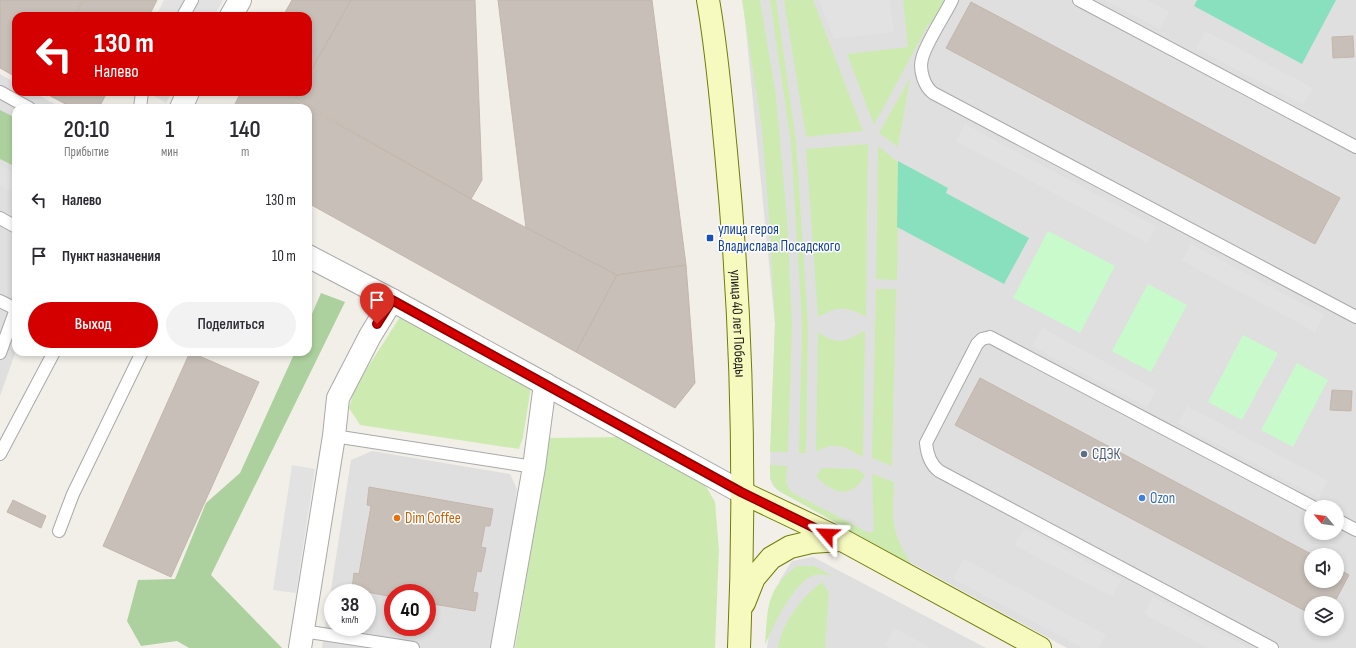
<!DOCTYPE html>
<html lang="ru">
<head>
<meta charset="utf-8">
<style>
  body { margin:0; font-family:"Sofia Sans Condensed",sans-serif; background:#f2f2f3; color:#2b2b33; height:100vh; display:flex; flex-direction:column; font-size:15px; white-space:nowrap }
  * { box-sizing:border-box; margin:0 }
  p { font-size:13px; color:#7c7c81 }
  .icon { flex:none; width:22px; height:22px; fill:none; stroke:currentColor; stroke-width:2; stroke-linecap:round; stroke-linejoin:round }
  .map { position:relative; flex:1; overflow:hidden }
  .panel { position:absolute; left:12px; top:104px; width:300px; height:252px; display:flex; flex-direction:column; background:#fff; border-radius:12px; box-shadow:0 2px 6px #0003 }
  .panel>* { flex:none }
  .banner { position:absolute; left:12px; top:12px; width:300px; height:84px; border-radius:12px; box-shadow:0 2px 6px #0003; background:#d40000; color:#fff; overflow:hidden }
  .needle { width:26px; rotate:299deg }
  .controls { position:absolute; left:1304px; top:500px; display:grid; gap:8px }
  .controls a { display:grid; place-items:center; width:40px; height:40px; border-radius:50%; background:#fff; box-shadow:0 2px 6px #0003; font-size:20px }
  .speed { position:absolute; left:324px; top:584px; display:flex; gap:8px; font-size:20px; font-weight:700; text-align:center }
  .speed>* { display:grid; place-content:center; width:52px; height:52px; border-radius:50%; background:#fff; box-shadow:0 2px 6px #0003; line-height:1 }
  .speed small { font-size:10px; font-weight:400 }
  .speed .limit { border:6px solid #d22; background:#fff; color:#111 }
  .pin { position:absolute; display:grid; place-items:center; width:34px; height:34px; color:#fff; margin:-41px -17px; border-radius:50% 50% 50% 0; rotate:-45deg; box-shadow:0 0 4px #0007 }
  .pin .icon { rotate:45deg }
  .me { position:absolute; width:44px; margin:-22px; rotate:296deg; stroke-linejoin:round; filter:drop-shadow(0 0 3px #0008) }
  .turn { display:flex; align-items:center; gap:14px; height:84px; padding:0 16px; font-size:18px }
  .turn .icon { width:52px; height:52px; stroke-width:2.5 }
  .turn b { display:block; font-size:28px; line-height:34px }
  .eta { display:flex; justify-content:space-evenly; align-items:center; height:68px; text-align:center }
  .eta b { font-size:24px; font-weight:600; line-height:28px }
  .primary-button { display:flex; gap:8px; margin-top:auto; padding:8px 16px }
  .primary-button a { flex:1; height:46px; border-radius:24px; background:#d40000; color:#fff; font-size:16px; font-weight:600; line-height:46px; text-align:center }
  .primary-button a+a { background:#f2f2f3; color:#2b2b33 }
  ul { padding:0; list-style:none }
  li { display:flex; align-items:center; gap:12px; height:56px; padding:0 16px }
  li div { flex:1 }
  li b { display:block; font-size:15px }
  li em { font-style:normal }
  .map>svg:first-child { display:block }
  .residential { fill:#e0dfdf; fill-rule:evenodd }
  .grass { fill:#cdebb0 }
  .forest { fill:#add19e }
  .park { fill:#c8facc }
  .pitch { fill:#88e0be }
  .parking { fill:#e2e2e2 }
  .building { fill:#c7bfb8; stroke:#c4b6ab }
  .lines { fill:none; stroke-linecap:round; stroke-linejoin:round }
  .lane-casing { stroke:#a9a9a9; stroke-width:14 }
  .street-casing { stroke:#a9a9a9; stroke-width:24 }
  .secondary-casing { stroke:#707d05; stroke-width:24 }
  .lane { stroke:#fff; stroke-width:12 }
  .street { stroke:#fff; stroke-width:22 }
  .secondary { stroke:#f7fabf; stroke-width:22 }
  .route-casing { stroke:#8a0000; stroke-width:10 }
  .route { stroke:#d40000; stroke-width:7 }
  .transit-dot { fill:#1a4fb4; stroke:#fff; stroke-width:1.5 }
  .service-dot { fill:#5c6f8a; stroke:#fff; stroke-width:1.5 }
  .shop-dot { fill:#3f7fe0; stroke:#fff; stroke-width:1.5 }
  .food-dot { fill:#e8710a; stroke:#fff; stroke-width:1.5 }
  .labels { text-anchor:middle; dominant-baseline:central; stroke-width:3; stroke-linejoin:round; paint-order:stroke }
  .transit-label { font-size:15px; fill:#164399; stroke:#fff; text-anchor:start }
  .street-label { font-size:15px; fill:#222; stroke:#fff }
  .service-label { font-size:15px; fill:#4e5e75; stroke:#fff; text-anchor:start }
  .shop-label { font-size:15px; fill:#366cbe; stroke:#fff; text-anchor:start }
  .food-label { font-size:15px; fill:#c56008; stroke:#fff; text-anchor:start }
</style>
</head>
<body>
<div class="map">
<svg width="1356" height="648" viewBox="0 0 1356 648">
  <rect width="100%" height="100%" fill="#f2efe9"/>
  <g class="residential">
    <path d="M743 0H1356V648H1067L779 491 773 486 770 479V465L775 324ZM1311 507H1337V533H1311ZM1311 555H1337V581H1311ZM1311 603H1337V629H1311Z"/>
    <path d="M0 74 16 83V92H33L62 108H16V351L0 396Z"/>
    <path d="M372 451 510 474 517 489 496 648H322L351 460ZM333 593H367V627H333ZM393 593H427V627H393Z"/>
    <path d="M813 557 986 648H767L771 617 780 580 792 561Z"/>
  </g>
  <g class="grass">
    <path d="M742 0H760L776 96 787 219 792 325 788 452H770L775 324 769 217 762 129Z"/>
    <path d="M770 0H776L796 142 808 324 806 453H799L802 325 791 143Z"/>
    <path d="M784 0H813L863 131 806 137Z"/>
    <path d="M903 0H946L932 25 929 23 874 125 847 54 908 47Z"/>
    <path d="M910 78 898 147 879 133Z"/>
    <path d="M868 144 866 317C847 306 838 306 818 317L806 149Z"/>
    <path d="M878 146 899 163 897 280 876 279Z"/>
    <path d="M876 289H896L892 466 872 458Z"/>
    <path d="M400 317 531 387 523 437 519 449 360 425 349 408 355 387Z"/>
    <path d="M865 330 863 457C845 447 835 440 816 452L818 332C837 346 846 342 865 330Z"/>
    <path d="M619 437 703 481 715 502 719 550 715 648H515L549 438Z"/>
    <path d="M770 465 787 466 786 483 791 492 867 532H872L874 530 872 474 894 482C893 521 890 531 912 565L779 491C770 483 770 476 770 465Z"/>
    <path d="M822 468 857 469 865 475C852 500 833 494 816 476Z"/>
    <path d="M797 566H814L833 576C827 575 820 574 815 575 795 579 772 628 765 645 768 608 765 590 797 566Z"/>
    <path d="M822 582 829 593 825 648H778C782 622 802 597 822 582Z"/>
  </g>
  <g class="forest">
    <path d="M0 110 16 118V167L0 159Z"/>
    <path d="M321 293 345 302 211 575 282 648H189L177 641 141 646 127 621 138 580 175 579 206 503 240 473 295 352H308V323Z"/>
  </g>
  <g class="park">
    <path d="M1048 231 1115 266 1080 333 1013 298Z"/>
    <path d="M1148 284 1187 305 1151 372 1112 351Z"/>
    <path d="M1243 335 1278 353 1242 420 1208 402Z"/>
    <path d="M1297 363 1328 380 1293 447 1261 430Z"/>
  </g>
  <g class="pitch">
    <path d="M1197 0H1336L1302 64 1194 6Z"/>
    <path d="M898 161 948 188 946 193 1029 238 1004 284 897 227Z"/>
  </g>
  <g class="parking">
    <path d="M164 0H223L214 16H156Z"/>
    <path d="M819 0H890L894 32 834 39Z"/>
    <path d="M1105 0H1147L1169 12 1160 29Z"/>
    <path d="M1205 31 1313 88 1303 105 1196 48Z"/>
    <path d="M147 92H172L166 103Z"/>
    <path d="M965 124 1156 226 1147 243 956 141Z"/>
    <path d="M0 165 16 174V194L0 186Z"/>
    <path d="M1191 244 1324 315 1315 332 1182 261Z"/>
    <path d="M1042 328 1156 390 1147 407 1032 346Z"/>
    <path d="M1187 406 1328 481 1319 498 1178 423Z"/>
    <path d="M292 465 315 469 296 593 273 590Z"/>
    <path d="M1024 528 1121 580 1112 597 1014 545Z"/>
    <path d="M964 559 1106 635 1099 648H1083L953 579Z"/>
    <path d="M1153 597 1249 648H1208L1144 614Z"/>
    <path d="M894 628 931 648H890L885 645Z"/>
  </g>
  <g class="building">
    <path d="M0 0H83L74 16H16V77L0 68Z"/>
    <path d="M84 0H157L149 16H75Z"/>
    <path d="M292 0H351L308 76V16H283Z"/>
    <path d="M351 0H475L482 180 471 199 295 99 299 92H308V76Z"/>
    <path d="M498 0H652L686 265 617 275 526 228Z"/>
    <path d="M971 2 1340 198 1315 244 946 48Z"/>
    <path d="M1353 36 1354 57 1333 58 1332 37Z"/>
    <path d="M43 92H107L99 108H73Z"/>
    <path d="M241 92H280L471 199 617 275 576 352 308 203V108H233Z"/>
    <path d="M280 92H299L295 99Z"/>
    <path d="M686 265 695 383 675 408 576 352 617 275Z"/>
    <path d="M190 352 259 382 171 577 103 546Z"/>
    <path d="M980 378 1313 555H1311V581H1337V568L1349 575 1334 603H1311V614L955 425Z"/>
    <path d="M1332 390 1352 391 1351 411 1330 410Z"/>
    <path d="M369 487 493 509 490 526H485L481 547 486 548 481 572 477 571 473 592 478 593 475 611 427 603V593H393V597L352 589 354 573 359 574 371 506 367 505Z"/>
    <path d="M13 500 46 516 41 528 7 512Z"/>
  </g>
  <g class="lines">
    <defs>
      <g id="lane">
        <path d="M952 0C945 15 925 44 922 59 919 70 924 86 933 93L1356 317"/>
        <path d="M1079 0 1356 147"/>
        <path d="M183 16 192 0"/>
        <path d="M0 92 29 108"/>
        <path d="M140 108 142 92"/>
        <path d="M0 218 16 227"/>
        <path d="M0 301 16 309 0 353"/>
        <path d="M334 436 534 467"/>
        <path d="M0 454 54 352"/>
        <path d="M1337 520 1356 530"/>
        <path d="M59 531 73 494 142 352"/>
        <path d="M303 631 413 648"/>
        <path d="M1272 648 939 471C930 464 927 454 926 443L977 344 982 339 990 337 1313 507"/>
      </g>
      <g id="street">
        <path d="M231 16 240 0"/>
        <path d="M181 108 188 92"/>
        <path d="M308 256 392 300 741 492"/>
        <path d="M300 648 334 436 338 398 370 336 392 300"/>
        <path d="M502 648 534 467 545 384"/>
      </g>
      <g id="secondary">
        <path id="s1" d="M708 0C717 50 721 101 726 152 742 317 746 483 739 648"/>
        <path d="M741 492 844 541 1040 648"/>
        <path d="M744 603 754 578 771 558 790 547 811 542 840 540"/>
      </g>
    </defs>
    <use href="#lane" class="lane-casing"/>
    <use href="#street" class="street-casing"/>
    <use href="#secondary" class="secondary-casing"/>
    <use href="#lane" class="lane"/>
    <use href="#street" class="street"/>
    <use href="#secondary" class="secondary"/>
  </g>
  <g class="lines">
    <defs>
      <path id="route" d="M377 324 392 300 741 492 827 534"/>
    </defs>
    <use href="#route" class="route-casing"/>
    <use href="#route" class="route"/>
  </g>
  <rect class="transit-dot" x="706" y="234" width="8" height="8" rx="2"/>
  <circle class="service-dot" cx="1084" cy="454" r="4"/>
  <circle class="shop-dot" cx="1142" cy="498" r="4"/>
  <circle class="food-dot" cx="397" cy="518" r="4"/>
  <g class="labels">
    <g class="transit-label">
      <text x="718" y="229">улица героя<tspan x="718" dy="17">Владислава Посадского</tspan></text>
    </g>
    <g class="street-label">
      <text stroke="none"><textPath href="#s1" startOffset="325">улица 40 лет Победы</textPath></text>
    </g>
    <g class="service-label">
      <text x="1092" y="454">СДЭК</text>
    </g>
    <g class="shop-label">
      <text x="1150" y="498">Ozon</text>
    </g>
    <g class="food-label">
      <text x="405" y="518">Dim Coffee</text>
    </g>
  </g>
</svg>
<div class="controls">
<a><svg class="needle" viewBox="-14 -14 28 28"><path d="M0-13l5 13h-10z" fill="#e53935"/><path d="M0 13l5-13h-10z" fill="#7c7c81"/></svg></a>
<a><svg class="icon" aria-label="sound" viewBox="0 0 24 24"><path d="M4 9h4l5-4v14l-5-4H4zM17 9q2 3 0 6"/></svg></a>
<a><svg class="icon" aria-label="layers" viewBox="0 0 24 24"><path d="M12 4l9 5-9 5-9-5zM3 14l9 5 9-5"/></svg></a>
</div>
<div class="speed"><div>38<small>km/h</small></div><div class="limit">40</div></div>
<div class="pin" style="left:377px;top:324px;background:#d93025"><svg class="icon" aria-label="arrive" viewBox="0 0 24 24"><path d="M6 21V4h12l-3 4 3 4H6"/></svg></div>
<svg class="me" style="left:827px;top:534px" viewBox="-20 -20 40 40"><path d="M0-17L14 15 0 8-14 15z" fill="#d40000" stroke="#fff" stroke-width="4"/></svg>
<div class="banner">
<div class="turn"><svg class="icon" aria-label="left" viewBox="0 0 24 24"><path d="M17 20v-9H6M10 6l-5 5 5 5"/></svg><div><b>130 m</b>Налево</div></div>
</div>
<section class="panel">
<div class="eta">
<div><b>20:10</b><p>Прибытие</p></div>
<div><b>1</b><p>мин</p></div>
<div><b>140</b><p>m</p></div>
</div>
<ul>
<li><svg class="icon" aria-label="left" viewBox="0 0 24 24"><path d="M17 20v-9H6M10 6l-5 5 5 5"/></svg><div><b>Налево</b></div><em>130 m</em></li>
<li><svg class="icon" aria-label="arrive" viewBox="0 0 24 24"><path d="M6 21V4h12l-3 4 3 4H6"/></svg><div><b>Пункт назначения</b></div><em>10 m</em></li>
</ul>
<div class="primary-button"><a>Выход</a><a>Поделиться</a></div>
</section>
</div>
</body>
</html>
